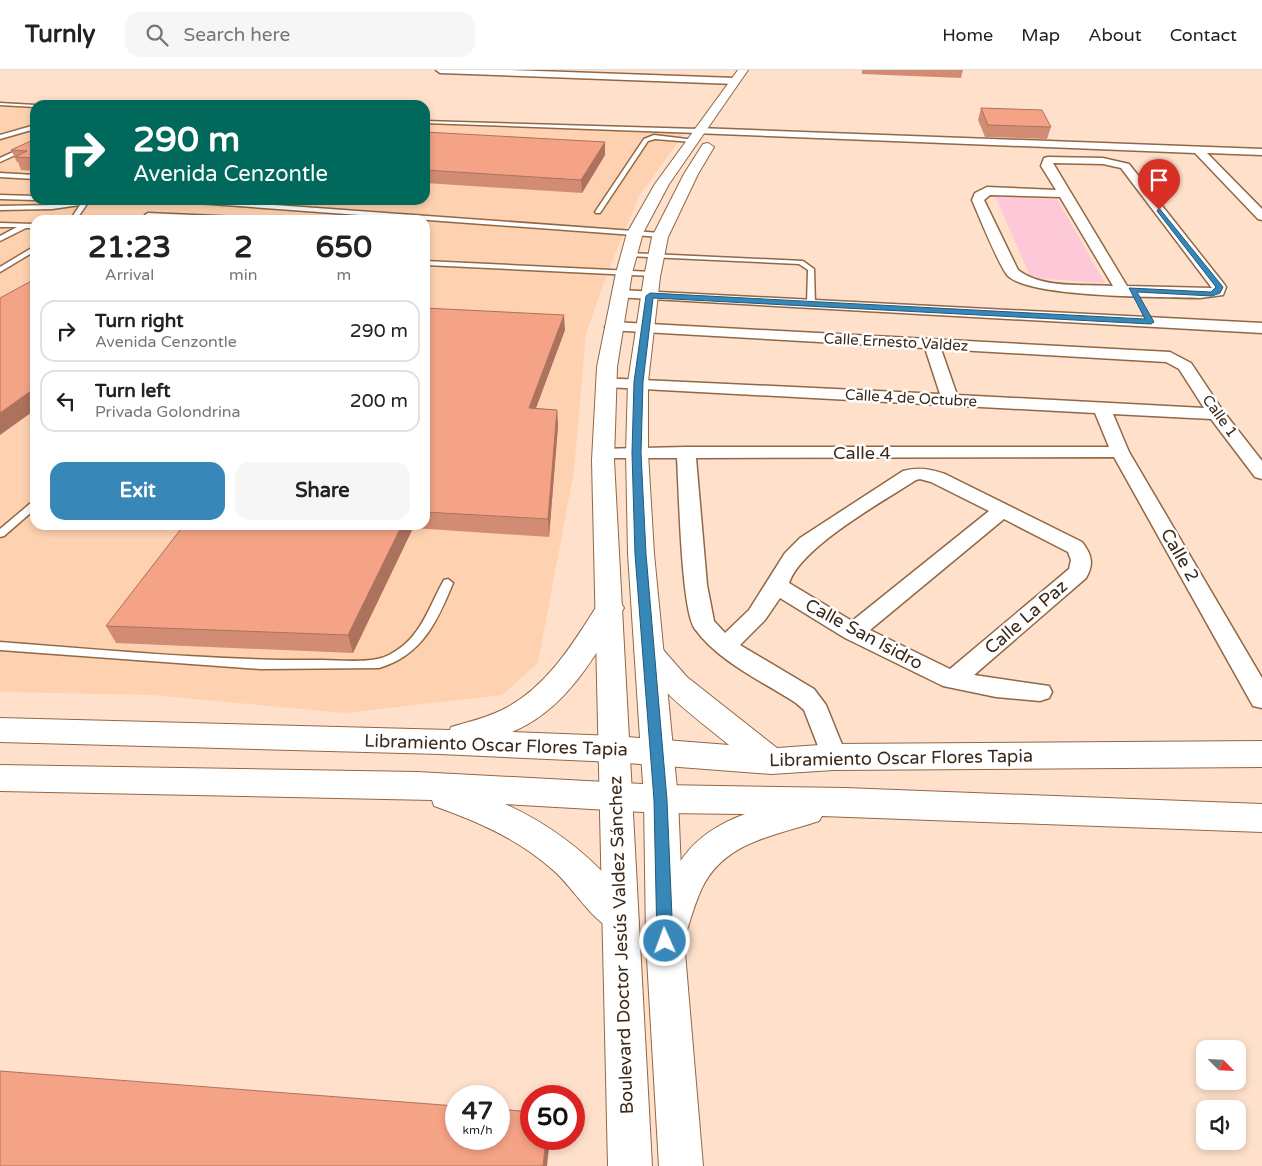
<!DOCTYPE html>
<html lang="en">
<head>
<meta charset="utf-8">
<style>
  body { margin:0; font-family:"Varela Round",sans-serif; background:#f6f6f6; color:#222; height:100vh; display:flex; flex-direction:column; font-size:19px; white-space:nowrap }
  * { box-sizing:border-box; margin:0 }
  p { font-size:16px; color:#767676 }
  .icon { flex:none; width:28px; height:28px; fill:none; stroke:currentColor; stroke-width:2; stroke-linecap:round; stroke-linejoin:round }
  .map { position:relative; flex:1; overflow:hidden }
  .details { position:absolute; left:30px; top:145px; width:400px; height:315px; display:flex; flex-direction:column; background:#fff; border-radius:15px; box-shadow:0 2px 8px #0003 }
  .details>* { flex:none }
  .guide { position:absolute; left:30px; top:30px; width:400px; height:105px; border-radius:15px; box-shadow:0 2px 8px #0003; background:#00695c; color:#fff; overflow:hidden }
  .needle { width:32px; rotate:114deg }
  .controls { position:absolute; left:1196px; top:970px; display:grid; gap:10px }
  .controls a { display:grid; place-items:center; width:50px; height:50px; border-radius:10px; background:#fff; box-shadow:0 2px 8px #0003; font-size:25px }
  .speed { position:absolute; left:445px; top:1015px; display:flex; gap:10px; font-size:25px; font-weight:700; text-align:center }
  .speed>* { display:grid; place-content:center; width:65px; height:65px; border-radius:50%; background:#fff; box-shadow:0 2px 8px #0003; line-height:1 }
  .speed small { font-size:12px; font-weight:400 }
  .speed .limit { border:8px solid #d22; background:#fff; color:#111 }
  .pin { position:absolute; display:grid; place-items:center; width:42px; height:42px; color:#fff; margin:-51px -21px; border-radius:50% 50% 50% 0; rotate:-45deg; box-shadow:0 0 5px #0007 }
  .pin .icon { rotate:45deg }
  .me { position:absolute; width:55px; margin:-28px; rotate:358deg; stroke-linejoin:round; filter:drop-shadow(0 0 4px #0008) }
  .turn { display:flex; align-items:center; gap:18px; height:105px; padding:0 20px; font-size:22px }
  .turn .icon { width:65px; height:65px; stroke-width:2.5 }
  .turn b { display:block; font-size:35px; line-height:42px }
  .eta { display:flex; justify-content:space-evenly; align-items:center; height:85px; text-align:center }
  .eta b { font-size:30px; font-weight:700; line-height:35px }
  .action { display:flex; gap:10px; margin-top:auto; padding:10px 20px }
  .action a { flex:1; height:58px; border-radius:15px; background:#3887b9; color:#fff; font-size:20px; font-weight:700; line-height:58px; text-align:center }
  .action a+a { background:#f6f6f6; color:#222 }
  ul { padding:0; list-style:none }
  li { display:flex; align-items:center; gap:15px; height:62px; margin:0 10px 8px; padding:0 10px; border:2px solid #e0e0e0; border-radius:15px }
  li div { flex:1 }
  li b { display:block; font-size:19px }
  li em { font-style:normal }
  header { display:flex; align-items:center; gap:30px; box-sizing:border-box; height:70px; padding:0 25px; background:#fff; border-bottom:1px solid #e0e0e0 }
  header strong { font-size:24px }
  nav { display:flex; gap:28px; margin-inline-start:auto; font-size:18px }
  .search { width:350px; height:45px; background:#f6f6f6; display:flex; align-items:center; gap:12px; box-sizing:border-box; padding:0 18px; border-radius:15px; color:#767676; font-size:19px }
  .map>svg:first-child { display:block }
  .built { fill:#fed2b0; fill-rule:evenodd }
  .green { fill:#fdc9d8 }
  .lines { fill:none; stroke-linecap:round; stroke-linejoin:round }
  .lane-casing { stroke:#926744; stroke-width:3 }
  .street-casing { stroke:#926744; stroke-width:3 }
  .secondary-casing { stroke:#926744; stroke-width:2 }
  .highway-casing { stroke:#926744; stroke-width:2 }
  .lane { fill:#fff; fill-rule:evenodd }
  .street { fill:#fff; fill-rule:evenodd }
  .secondary { fill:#fff; fill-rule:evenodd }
  .highway { fill:#fff; fill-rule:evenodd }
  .wall { fill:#d38c74 }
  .shaded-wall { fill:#ac725e }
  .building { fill:#f5a387; stroke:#ac725e }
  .route { fill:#3887b9; stroke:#245878 }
  .labels { text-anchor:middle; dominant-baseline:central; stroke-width:5; stroke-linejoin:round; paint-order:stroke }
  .far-street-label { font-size:15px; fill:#3b291a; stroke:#fff }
  .street-label { font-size:18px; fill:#3b291a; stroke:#fff }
</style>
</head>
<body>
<header>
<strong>Turnly</strong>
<div class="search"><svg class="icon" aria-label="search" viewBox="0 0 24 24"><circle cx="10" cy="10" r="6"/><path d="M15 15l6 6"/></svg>Search here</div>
<nav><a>Home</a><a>Map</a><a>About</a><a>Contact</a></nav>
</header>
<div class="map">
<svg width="1262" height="1096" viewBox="0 0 1262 1096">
  <rect width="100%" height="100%" fill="#ffe1cb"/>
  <path class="built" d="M0 32 79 35H35V130H425V50L686 61 639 126 605 209 586 264 574 401 538 593 502 625 345 643 152 625 0 622ZM35 150H425V455H35Z"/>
  <path class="green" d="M995 126 1057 129 1105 213 1031 208Z"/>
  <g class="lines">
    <defs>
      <g id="lane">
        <path d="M0 33 35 35H37L35 37 0 35Z"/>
        <path d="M425 51 698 59 701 61 698 63 425 53Z"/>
        <path d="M35 55V59L0 69V65Z"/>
        <path d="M654 65 695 70 692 72 655 69 648 71 600 143H596L595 142 644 69Z"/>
        <path d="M35 72V76L0 92V88Z"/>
        <path d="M0 103 35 105V109L0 107Z"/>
        <path d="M0 125 35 126V130L0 129Z"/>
        <path d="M83 130H101L87 134 76 150H70L80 135 52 139 0 140V136L52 135Z"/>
        <path d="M180 130H207L661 163 664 165 661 167 183 132Z"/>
        <path d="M148 143 263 148 266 150 146 146 145 145Z"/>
        <path d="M0 153 35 154V158H26L0 171V166L17 157H0Z"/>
        <path d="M35 176V181L0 202V197Z"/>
        <path d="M629 183 803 191 814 199 815 234 811 236 807 234 808 200 799 194 627 186 626 185Z"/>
        <path d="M425 191 652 202 655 204 652 206 425 195Z"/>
        <path d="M35 431V439L4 466 0 467V459L32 432Z"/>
        <path d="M448 509 453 513C437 552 422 585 379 598L260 599 0 580V572C107 580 215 591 322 590 341 590 372 594 389 585 421 569 428 538 444 510Z"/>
      </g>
      <g id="street">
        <path d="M436 0H510L735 8 739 11 735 14 440 3Z"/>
        <path d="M698 58 1262 79V85L1207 83 1262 139V150L1258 149 1195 83 694 63V59Z"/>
        <path d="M1048 87 1103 88 1129 94 1224 214 1226 217 1223 225 1200 228C1163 227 1031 228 1008 206 999 196 979 146 972 130L975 123 987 117 1056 120 1041 96 1044 88ZM1053 93 1103 94 1121 98 1212 218 1127 216ZM990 125 1060 127 1113 216C1083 214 1042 219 1018 200L984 130Z"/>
        <path d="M620 220 1262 253V263L615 227 613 224 615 221Z"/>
        <path d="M613 252 1170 282 1191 293 1223 341 1262 391V409L1255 407 1211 349 1113 344 1129 382 1262 608V638L1253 636 1114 387 696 388 707 515 714 551 725 563 749 540 785 483 800 468 903 401C919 397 929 399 945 404L1082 472C1092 485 1094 494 1086 508L974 605 1049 616 1052 622 1049 628 1040 631 996 627 943 616 845 568 780 528 765 550 740 575 814 619 826 635 847 687 843 694 834 697 825 694 804 640 796 633C762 611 719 592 695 559 681 541 679 418 677 388H603L597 387 594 383 597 379 686 377H1109L1095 343 606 317 600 316 598 312 600 308 940 324 925 278 608 260 605 257ZM941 279 1166 292 1179 299 1204 338 957 325ZM920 409 931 412 989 441 852 551 789 513C801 477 882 432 916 410ZM1004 449 1068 482 1071 490 1069 499 950 599 870 560Z"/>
      </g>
      <g id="secondary">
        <path d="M738 0H748L669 114 643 163 632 203 617 297 614 390 652 1096H608L592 390 597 297 616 203 627 163 655 114Z"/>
        <path d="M708 73 714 77 698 104 668 167 660 207 648 312V383L654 484 678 729 684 871 703 1096H659L646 871 644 729 628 484 626 383 628 312 644 207 652 167 684 104 703 74Z"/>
      </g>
      <g id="highway">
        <path d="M610 529 620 531 624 538C595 586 566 640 512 662L614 666 729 675C695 647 656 620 634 581L638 574 648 571 658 574 687 607 777 678 834 674 1262 671V697L834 700 771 704 614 692 440 684 0 672V648L450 660 451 657C468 652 486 648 502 640 547 618 574 572 600 531Z"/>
        <path d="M0 695 417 702 661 715 845 718 1262 734V762L822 746 819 751C775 766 725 771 702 818 692 839 688 862 678 884L665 889 652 884 646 871C669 810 677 769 745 744L661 743 505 734C547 753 581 778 612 812 622 823 631 832 637 846L632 858 619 863C592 853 575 819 553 800 518 769 477 751 434 736L432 730 0 721Z"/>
      </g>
    </defs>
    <use href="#lane" class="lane-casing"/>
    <use href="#street" class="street-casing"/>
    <use href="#secondary" class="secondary-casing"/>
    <use href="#highway" class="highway-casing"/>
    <use href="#lane" class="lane"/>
    <use href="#street" class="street"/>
    <use href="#secondary" class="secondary"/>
    <use href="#highway" class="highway"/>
  </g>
  <g class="wall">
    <path d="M862 0H963L961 8 862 4Z"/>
    <path d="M981 38 1051 57 1047 69 985 67 978 50Z"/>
    <path d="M425 62 605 85 582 123 425 113Z"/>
    <path d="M35 69V101L21 100 18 92H17L11 80Z"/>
    <path d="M425 238 565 260 536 338 557 340 558 356 549 467 413 458 353 583 116 573 106 556 184 455H425Z"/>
  </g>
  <g class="shaded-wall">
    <path d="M605 72V85L582 123 581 110Z"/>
    <path d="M564 245 565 260 530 354 529 338Z"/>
    <path d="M35 318V340L0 365V343Z"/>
    <path d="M557 340 558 356 549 467 548 449Z"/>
    <path d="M402 455H412L413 458 353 583 348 565Z"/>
    <path d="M546 1069H550L547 1096H543Z"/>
  </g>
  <g class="building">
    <path d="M981 38 1042 40 1051 57 988 55Z"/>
    <path d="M425 62 605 72 581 110 425 100Z"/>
    <path d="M35 69V88L15 87 27 81 11 80Z"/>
    <path d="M33 210H35V318L0 343V228Z"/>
    <path d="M425 238 564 245 529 338 557 340 548 449 425 442Z"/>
    <path d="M184 455H402L348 565 106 556Z"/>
    <path d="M0 1001 456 1036V1069H499V1039L531 1042V1069H546L543 1096H0Z"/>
  </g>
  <path class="route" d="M1159 138 1223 217 1220 223 1212 226 1137 222 1154 252 1151 254 653 228 643 312 641 383 646 484 667 730 673 871 670 876 665 878 659 876 657 871 654 730 635 484 632 383 634 312 646 226 650 223 1145 249 1129 218 1211 222 1216 217 1157 141Z"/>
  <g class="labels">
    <g class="far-street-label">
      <text transform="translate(896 272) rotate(3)">Calle Ernesto Valdez</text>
      <text transform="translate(911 328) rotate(3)">Calle 4 de Octubre</text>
      <text transform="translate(1220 346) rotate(54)">Calle 1</text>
    </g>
    <g class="street-label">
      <text x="862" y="383">Calle 4</text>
      <text transform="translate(1180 485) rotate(60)">Calle 2</text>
      <text transform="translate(1026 547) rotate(-41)">Calle La Paz</text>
      <text transform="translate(864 564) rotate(28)">Calle San Isidro</text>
      <text transform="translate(496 675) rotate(2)">Libramiento Oscar Flores Tapia</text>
      <text transform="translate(901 688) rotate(-1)">Libramiento Oscar Flores Tapia</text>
      <text transform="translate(621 875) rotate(-92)">Boulevard Doctor Jesús Valdez Sánchez</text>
    </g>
  </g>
</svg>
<div class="controls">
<a><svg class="needle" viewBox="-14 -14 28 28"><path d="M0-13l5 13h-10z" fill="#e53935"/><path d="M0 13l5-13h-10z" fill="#767676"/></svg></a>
<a><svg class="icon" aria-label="sound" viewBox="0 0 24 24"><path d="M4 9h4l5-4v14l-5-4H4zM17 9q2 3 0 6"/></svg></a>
</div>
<div class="speed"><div>47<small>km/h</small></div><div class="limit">50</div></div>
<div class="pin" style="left:1159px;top:140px;background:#d93025"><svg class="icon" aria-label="arrive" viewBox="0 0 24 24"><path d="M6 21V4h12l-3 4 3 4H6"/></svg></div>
<svg class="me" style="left:665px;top:871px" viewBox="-20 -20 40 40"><circle r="17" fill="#3887b9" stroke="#fff" stroke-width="3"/><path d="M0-11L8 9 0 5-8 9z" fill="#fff"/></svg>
<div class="guide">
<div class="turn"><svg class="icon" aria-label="right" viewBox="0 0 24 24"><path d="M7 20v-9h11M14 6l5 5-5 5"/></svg><div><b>290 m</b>Avenida Cenzontle</div></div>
</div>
<section class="details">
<div class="eta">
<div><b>21:23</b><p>Arrival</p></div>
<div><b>2</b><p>min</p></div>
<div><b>650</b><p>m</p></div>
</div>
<ul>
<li><svg class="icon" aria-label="right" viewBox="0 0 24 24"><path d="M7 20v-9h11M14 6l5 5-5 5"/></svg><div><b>Turn right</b><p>Avenida Cenzontle</p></div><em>290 m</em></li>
<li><svg class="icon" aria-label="left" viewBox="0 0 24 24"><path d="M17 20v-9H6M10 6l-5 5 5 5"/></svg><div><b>Turn left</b><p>Privada Golondrina</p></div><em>200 m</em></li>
</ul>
<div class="action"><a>Exit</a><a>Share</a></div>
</section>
</div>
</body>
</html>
